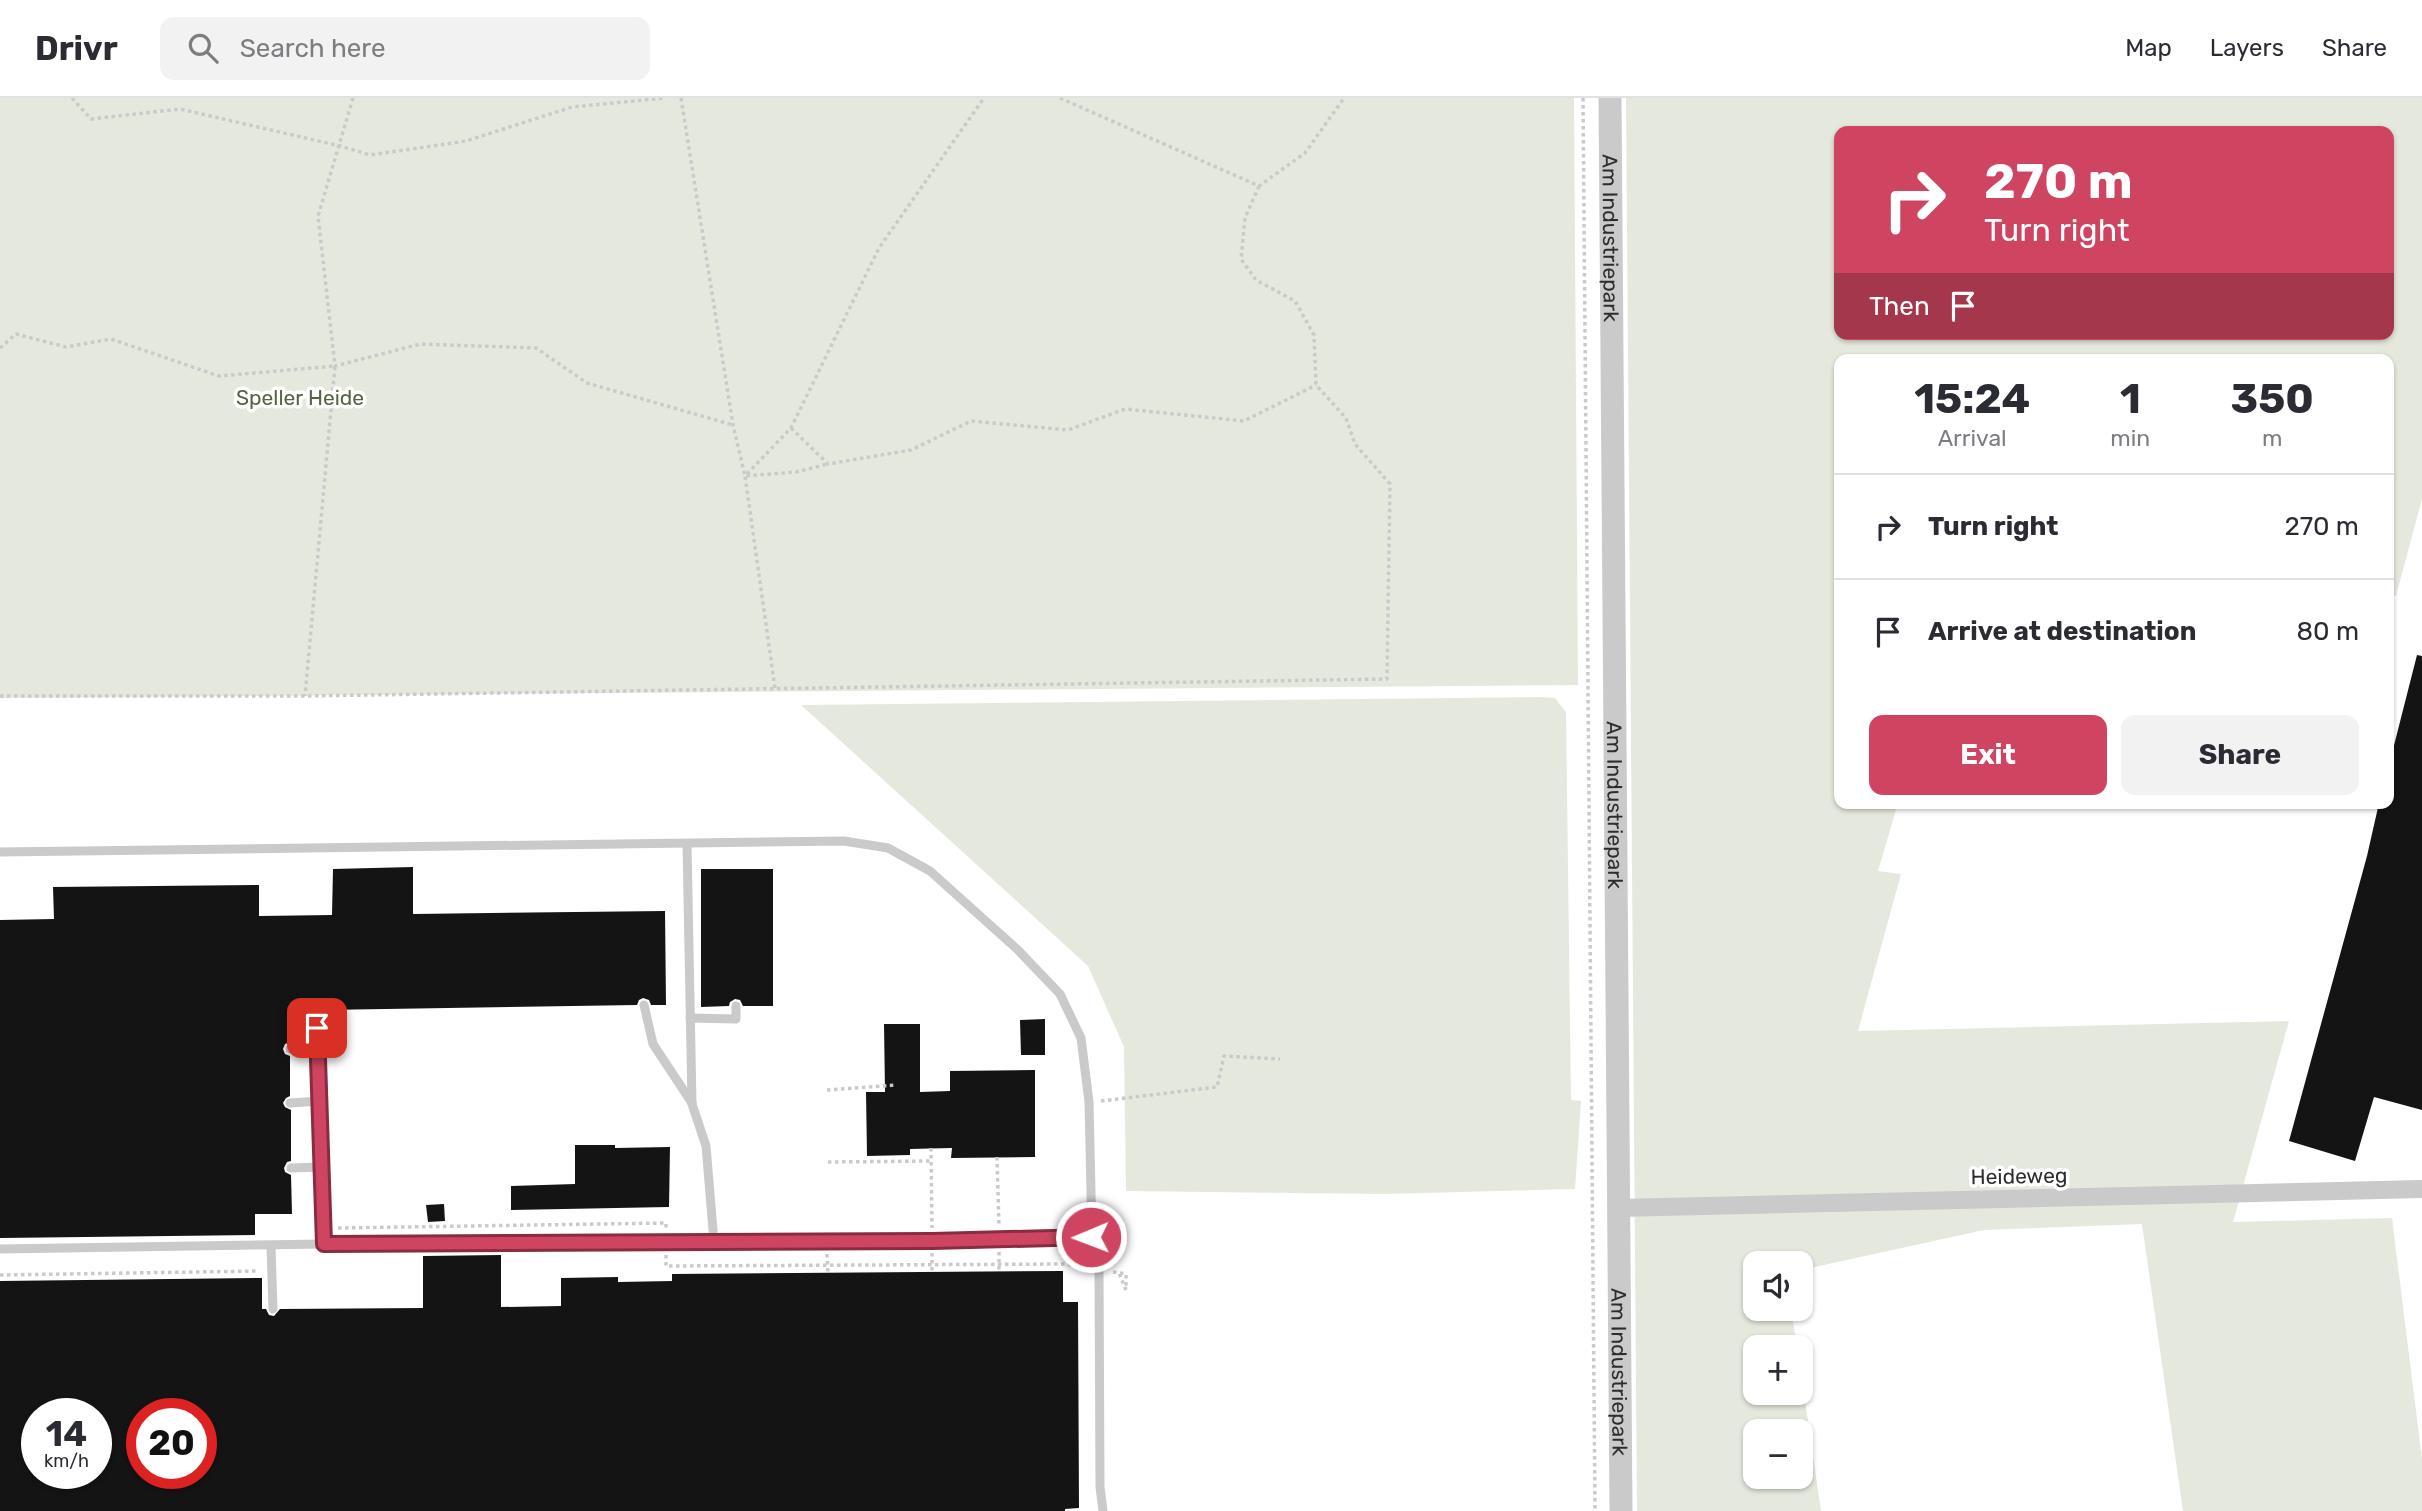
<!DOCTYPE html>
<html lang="en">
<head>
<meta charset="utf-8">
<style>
  body { margin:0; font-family:Rubik,sans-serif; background:#f2f2f3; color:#2b2b33; height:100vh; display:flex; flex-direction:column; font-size:26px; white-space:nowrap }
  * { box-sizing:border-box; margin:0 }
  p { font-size:23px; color:#7c7c81 }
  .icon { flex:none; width:38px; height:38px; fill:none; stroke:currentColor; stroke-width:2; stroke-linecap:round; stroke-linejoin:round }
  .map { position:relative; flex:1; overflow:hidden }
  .side { position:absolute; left:1834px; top:256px; width:560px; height:455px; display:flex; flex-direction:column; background:#fff; border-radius:14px; box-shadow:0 2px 5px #0004 }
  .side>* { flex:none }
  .guide { position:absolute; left:1834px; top:28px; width:560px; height:214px; border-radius:14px; box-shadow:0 2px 5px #0004; background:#cf4561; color:#fff; overflow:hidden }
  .fabs { position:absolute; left:1743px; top:1153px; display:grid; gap:14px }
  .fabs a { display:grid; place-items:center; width:70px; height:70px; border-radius:14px; background:#fff; box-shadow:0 2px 5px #0004; font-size:35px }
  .speed { position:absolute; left:21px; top:1300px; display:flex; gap:14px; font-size:35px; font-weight:700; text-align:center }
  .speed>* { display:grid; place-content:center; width:91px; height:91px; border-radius:50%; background:#fff; box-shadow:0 2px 5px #0004; line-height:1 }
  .speed small { font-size:18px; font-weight:400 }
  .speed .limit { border:10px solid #d22; background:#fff; color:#111 }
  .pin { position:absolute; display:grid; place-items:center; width:60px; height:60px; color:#fff; margin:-30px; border-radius:14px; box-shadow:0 4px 10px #0006 }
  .me { position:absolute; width:77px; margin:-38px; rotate:269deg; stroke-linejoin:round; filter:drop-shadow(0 0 5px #0008) }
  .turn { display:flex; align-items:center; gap:24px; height:147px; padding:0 35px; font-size:32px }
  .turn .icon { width:91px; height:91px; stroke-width:2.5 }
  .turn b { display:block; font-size:49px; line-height:60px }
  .then { display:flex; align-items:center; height:66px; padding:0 35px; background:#0003; gap:14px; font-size:26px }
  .eta { display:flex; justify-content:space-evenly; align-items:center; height:119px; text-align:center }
  .eta b { font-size:42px; font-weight:700; line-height:49px }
  .button { display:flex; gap:14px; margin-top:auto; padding:14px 35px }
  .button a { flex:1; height:80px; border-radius:14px; background:#cf4561; color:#fff; font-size:28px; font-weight:700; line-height:80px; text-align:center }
  .button a+a { background:#f2f2f3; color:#2b2b33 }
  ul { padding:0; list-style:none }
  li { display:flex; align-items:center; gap:21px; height:105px; padding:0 35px; border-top:2px solid #e1e1e2 }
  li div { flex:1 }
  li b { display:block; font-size:26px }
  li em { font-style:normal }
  header { display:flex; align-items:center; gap:42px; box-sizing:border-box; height:98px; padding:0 35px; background:#fff; border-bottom:2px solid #e1e1e2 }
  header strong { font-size:33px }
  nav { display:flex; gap:38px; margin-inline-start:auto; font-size:24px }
  .search { width:490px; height:63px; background:#f2f2f3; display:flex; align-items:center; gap:18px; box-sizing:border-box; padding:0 24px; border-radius:14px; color:#7c7c81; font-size:26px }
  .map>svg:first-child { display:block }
  .green { fill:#e5e9dd; fill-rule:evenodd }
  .building { fill:#141414; fill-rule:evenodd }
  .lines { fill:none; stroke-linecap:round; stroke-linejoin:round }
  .path { stroke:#cacaca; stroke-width:3.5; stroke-dasharray:3.5 3.5; stroke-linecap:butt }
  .service { stroke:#cacaca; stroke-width:9 }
  .minor { stroke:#cacaca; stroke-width:18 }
  .tertiary { stroke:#cacaca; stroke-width:23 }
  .route-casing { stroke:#872d3f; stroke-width:18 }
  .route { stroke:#cf4561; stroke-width:12 }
  .labels { text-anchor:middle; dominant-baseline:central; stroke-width:7; stroke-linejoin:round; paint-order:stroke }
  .street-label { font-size:21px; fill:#2d2d2d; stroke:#fff }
  .park-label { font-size:21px; fill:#556440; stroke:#fff }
</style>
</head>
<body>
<header>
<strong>Drivr</strong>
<div class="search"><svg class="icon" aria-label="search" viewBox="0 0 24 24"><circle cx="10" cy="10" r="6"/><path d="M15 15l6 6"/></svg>Search here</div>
<nav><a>Map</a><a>Layers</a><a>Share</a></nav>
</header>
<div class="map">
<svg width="2422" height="1413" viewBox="0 0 2422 1413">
  <rect width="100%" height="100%" fill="#fff"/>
  <g class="green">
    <path d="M0 0H1574L1578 587 0 600Z"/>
    <path d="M1626 0H2422V401L2396 498H2389V261H1839V705H1898L1878 773 1901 776 1858 933 2289 923 2233 1124 2392 1120 2422 1361V1413H2183L2142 1126 1984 1132 1801 1172V1166H1755V1211H1791L1797 1249 1755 1250V1295H1801V1275L1821 1413H1637ZM1839 33H2389V236H1839ZM1755 1334H1801V1379H1755Z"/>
    <path d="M1541 599 1555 600 1566 614 1571 1002 1581 1003 1575 1091 1386 1096 1126 1093 1124 949 1088 868 801 607Z"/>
  </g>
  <g class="building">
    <path d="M2417 557 2422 558V1012L2374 999 2355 1063 2289 1043 2367 758 2379 705H2389V667Z"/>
    <path d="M413 769V816L665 813 666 907H651L649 902 643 900 639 902 637 907 323 912 316 905 312 906 309 912H289L290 944 285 946 283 951 285 956 290 958V998L286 1000 283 1005 285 1009 291 1012V1063L287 1064 284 1070 285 1074 291 1077 292 1116H255V1137L0 1140V822L54 821 53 789 259 787V818L332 817 333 771Z"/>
    <path d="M701 771H773V908H743L740 902 735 901 730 904 729 908 701 909Z"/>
    <path d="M1045 921V957H1021L1020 922Z"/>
    <path d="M884 926H920V994L950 993V973L1035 972V1059L951 1060 952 1050 910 1051V1057L867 1058 866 994H885Z"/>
    <path d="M575 1047H615V1050L670 1049 669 1109 511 1112V1088L575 1086Z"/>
    <path d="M444 1106 445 1123 428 1124 426 1107Z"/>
    <path d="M501 1157V1209L561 1208V1180L618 1179V1184L672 1183V1176L1063 1173V1204H1078L1079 1410 1065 1411V1413H0V1183L262 1180V1211H266L269 1217 274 1218 280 1211 423 1210V1158ZM37 1316H96V1376H37ZM142 1316H201V1376H142Z"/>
  </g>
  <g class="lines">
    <g class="path">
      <path d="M72 0 91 21 180 11 340 48 370 57 466 43 572 9 665 0"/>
      <path d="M353 0 318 118 335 268 420 246 536 250 587 285 733 327"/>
      <path d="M681 0 733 327 745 378 796 374 828 366"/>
      <path d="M1060 0 1259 88 1305 55 1344 0"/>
      <path d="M1583 0 1595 1413"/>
      <path d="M0 250 16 236 66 249 111 241 219 278 335 268 305 598"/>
      <path d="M791 330 828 366 911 352 971 323 1068 332 1125 311 1244 323 1316 287"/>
      <path d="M775 590 745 378 791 330 879 150 984 0"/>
      <path d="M0 598H305L1387 581 1390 386 1355 346 1346 320 1316 287 1314 237 1295 203 1256 182 1241 161 1245 120 1259 88"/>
      <path d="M827 992 895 987"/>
      <path d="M1101 1003 1217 989 1224 958 1280 961"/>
      <path d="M931 1050 932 1130"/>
      <path d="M997 1059 999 1129"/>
      <path d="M828 1064 931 1063"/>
      <path d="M338 1130 666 1125V1131"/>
      <path d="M999 1154V1173"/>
      <path d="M932 1155V1174"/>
      <path d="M827 1156 828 1175"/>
      <path d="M666 1157V1168L1066 1166 1084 1169"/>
      <path d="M1113 1174 1119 1175 1126 1192"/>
      <path d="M1120 1175 1126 1176V1190"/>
      <path d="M0 1177 259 1173"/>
    </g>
    <g class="service">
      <path d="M687 746 692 1006 706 1048 714 1144"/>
      <path d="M0 754 844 743 888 750 930 773 1018 852 1060 896 1081 940 1089 1004 1092 1139"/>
      <path d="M644 907 653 946 692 1005"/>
      <path d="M316 912 324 1146"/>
      <path d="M690 920 736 921V908"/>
      <path d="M290 951 318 948"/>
      <path d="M290 1005 320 1003"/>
      <path d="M291 1070 322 1069"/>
      <path d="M271 1148 273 1211"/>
      <path d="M0 1151 324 1146 932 1143 1092 1139 1099 1172 1100 1389 1103 1413"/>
    </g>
    <path class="minor" d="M1618 1110 2422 1091"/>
    <path class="tertiary" id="s1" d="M1610 0 1621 1413"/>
  </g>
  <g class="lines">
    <defs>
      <path id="route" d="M317 930 324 1146 932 1143 1091 1139"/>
    </defs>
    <use href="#route" class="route-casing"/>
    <use href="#route" class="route"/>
  </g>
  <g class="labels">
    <g class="street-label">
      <text stroke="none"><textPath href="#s1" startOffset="140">Am Industriepark</textPath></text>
      <text stroke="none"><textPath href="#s1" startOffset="707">Am Industriepark</textPath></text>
      <text transform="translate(2019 1078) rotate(-1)">Heideweg</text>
      <text stroke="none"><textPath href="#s1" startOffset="1274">Am Industriepark</textPath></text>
    </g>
    <g class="park-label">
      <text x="300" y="299">Speller Heide</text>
    </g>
  </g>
</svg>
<div class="fabs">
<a><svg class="icon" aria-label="sound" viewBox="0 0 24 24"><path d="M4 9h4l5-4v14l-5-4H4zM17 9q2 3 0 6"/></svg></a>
<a>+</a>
<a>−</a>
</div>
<div class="speed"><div>14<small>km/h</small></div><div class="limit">20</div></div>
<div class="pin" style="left:317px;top:930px;background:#d93025"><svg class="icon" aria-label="arrive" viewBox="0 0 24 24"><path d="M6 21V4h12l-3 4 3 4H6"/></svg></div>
<svg class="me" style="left:1091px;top:1139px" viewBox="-20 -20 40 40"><circle r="17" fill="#cf4561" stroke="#fff" stroke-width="3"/><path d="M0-11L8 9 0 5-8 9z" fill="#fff"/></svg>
<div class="guide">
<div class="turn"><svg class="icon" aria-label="right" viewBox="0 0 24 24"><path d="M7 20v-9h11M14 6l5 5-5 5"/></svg><div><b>270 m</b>Turn right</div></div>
<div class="then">Then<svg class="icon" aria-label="arrive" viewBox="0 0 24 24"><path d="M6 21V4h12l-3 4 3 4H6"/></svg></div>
</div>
<section class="side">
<div class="eta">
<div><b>15:24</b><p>Arrival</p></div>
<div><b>1</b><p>min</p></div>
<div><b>350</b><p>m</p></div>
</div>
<ul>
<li><svg class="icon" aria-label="right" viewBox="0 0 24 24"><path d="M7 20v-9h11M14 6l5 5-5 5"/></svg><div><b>Turn right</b></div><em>270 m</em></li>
<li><svg class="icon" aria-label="arrive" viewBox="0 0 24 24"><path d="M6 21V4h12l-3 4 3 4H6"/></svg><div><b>Arrive at destination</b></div><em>80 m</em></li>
</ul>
<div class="button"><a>Exit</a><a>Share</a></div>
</section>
</div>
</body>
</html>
